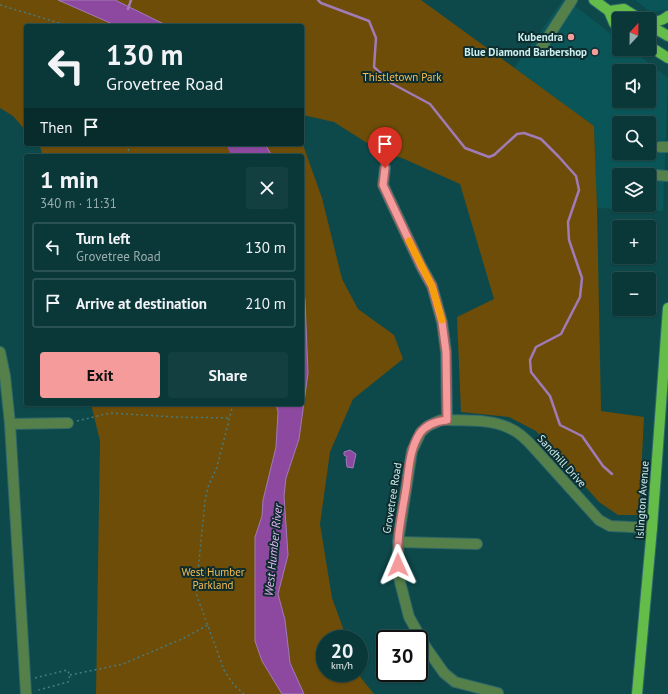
<!DOCTYPE html>
<html lang="en">
<head>
<meta charset="utf-8">
<style>
  body { margin:0; font-family:"PT Sans",sans-serif; background:#133f40; color:#f1f3f6; height:100vh; display:flex; flex-direction:column; font-size:15px; white-space:nowrap }
  * { box-sizing:border-box; margin:0 }
  p { font-size:13px; color:#99acae }
  .icon { flex:none; width:22px; height:22px; fill:none; stroke:currentColor; stroke-width:2; stroke-linecap:round; stroke-linejoin:round }
  .map { position:relative; flex:1; overflow:hidden }
  .panel { position:absolute; left:24px; top:154px; width:280px; height:252px; display:flex; flex-direction:column; background:#0a3738; border-radius:4px; box-shadow:0 1px 3px #0004,0 0 0 1px #2a5153 }
  .panel>* { flex:none }
  .hud { position:absolute; left:24px; top:24px; width:280px; height:122px; border-radius:4px; box-shadow:0 1px 3px #0004,0 0 0 1px #2a5153; background:#0a3738; color:#f1f3f6; overflow:hidden }
  .needle { width:26px; rotate:22deg }
  .controls { position:absolute; left:612px; top:12px; display:grid; gap:8px }
  .controls a { display:grid; place-items:center; width:44px; height:44px; border-radius:4px; background:#0a3738; box-shadow:0 1px 3px #0004,0 0 0 1px #2a5153; font-size:20px }
  .speed { position:absolute; left:316px; top:630px; display:flex; gap:8px; font-size:20px; font-weight:700; text-align:center }
  .speed>* { display:grid; place-content:center; width:52px; height:52px; border-radius:50%; background:#0a3738; box-shadow:0 1px 3px #0004,0 0 0 1px #2a5153; line-height:1 }
  .speed small { font-size:10px; font-weight:400 }
  .speed .limit { border:2px solid #111; border-radius:6px; background:#fff; color:#111 }
  .pin { position:absolute; display:grid; place-items:center; width:34px; height:34px; color:#fff; margin:-41px -17px; border-radius:50% 50% 50% 0; rotate:-45deg; box-shadow:0 0 4px #0007 }
  .pin .icon { rotate:45deg }
  .me { position:absolute; width:44px; margin:-22px; rotate:359deg; stroke-linejoin:round; filter:drop-shadow(0 0 3px #0008) }
  .turn { display:flex; align-items:center; gap:14px; height:84px; padding:0 16px; font-size:18px }
  .turn .icon { width:52px; height:52px; stroke-width:2.5 }
  .turn b { display:block; font-size:28px; line-height:34px }
  .then { display:flex; align-items:center; height:38px; padding:0 16px; background:#0003; gap:8px; font-size:15px }
  .round { display:grid; place-items:center; flex:none; width:42px; height:42px; border-radius:4px; background:#133f40 }
  .headline { display:flex; align-items:center; justify-content:space-between; height:68px; padding:0 16px }
  h1 { font-size:24px; font-weight:700; line-height:30px }
  .primary-button { display:flex; gap:8px; margin-top:auto; padding:8px 16px }
  .primary-button a { flex:1; height:46px; border-radius:4px; background:#f59b9c; color:#111; font-size:16px; font-weight:700; line-height:46px; text-align:center }
  .primary-button a+a { background:#133f40; color:#f1f3f6 }
  ul { padding:0; list-style:none }
  li { display:flex; align-items:center; gap:12px; height:50px; margin:0 8px 6px; padding:0 8px; border:2px solid #2a5153; border-radius:4px }
  li div { flex:1 }
  li b { display:block; font-size:15px }
  li em { font-style:normal }
  .map>svg:first-child { display:block }
  .built { fill:#0a5558; fill-rule:evenodd }
  .green { fill:#6e4d08 }
  .water { fill:#8d499f; stroke:#a07bb8 }
  .lines { fill:none; stroke-linecap:round; stroke-linejoin:round }
  .stream { stroke:#a07bb8; stroke-width:2.5 }
  .river { stroke:#8d499f; stroke-width:15 }
  .minor-casing { stroke:#306769; stroke-width:12 }
  .major-casing { stroke:#306769; stroke-width:12 }
  .path { stroke:#477b7d; stroke-width:1.5; stroke-dasharray:2 3; stroke-linecap:butt }
  .minor { stroke:#56804a; stroke-width:10 }
  .major { stroke:#64bd49; stroke-width:10 }
  .route-casing { stroke:#9f6565; stroke-width:10 }
  .route { stroke:#f59b9c; stroke-width:7 }
  .slow { stroke:#f59e0b; stroke-width:7 }
  .poi-dot { fill:#f59b9c; stroke:#0d2c2d; stroke-width:1.5 }
  .labels { text-anchor:middle; dominant-baseline:central; stroke-width:4; stroke-linejoin:round; paint-order:stroke }
  .poi-label { font-size:11px; font-weight:bold; fill:#cef0f2; stroke:#0d2c2d; text-anchor:end }
  .park-label { font-size:11px; fill:#fbbe50; stroke:#0d2c2d }
  .street-label { font-size:11px; fill:#cef0f2; stroke:#0d2c2d }
  .water-label { font-size:12px; font-style:italic; fill:#eab6f8; stroke:#0d2c2d }
</style>
</head>
<body>
<div class="map">
<svg width="668" height="694" viewBox="0 0 668 694">
  <rect width="100%" height="100%" fill="#0d494b"/>
  <g class="built">
    <path d="M563 0H567L619 40V49H631L668 78 663 211 597 208 594 126 514 68ZM619 71H649V101H619ZM619 123H649V153H619ZM619 175H649V205H619Z"/>
    <path d="M635 0H668V9L652 13Z"/>
  </g>
  <g class="green">
    <path d="M0 0H421L594 126 597 208 601 411 644 417 639 515H618L599 502 536 431 509 417 461 412 457 317 494 299 460 184 402 158 378 150 334 122 303 115 302 117V26H26V131L13 116 0 108Z"/>
    <path d="M302 142 322 198 342 279 358 309 394 335 403 359 353 399 330 452 320 524 332 598 347 639H325V673H359V672L361 678 374 694H96L100 441 91 404H302V156H42L41 149 37 144H302Z"/>
  </g>
  <g class="water">
    <path d="M58 0H115L168 26H117Z"/>
    <path d="M235 144H265L272 156H243Z"/>
    <path d="M302 278 305 300 308 373 299 439 286 478 284 496 288 555 278 594 285 620 290 663 304 694H282L262 661 255 641V537L262 516 263 500 276 447 278 412 276 404H302Z"/>
    <path d="M350 450 356 454 353 468 347 467 346 459 347 457 344 455V452Z"/>
  </g>
  <g class="lines">
    <g class="stream">
      <path d="M318 0 321 3 369 21 376 38 374 67 391 83 430 104 465 148 489 157 494 155 517 134 524 133 541 139 559 157 576 176 579 190 568 222 569 240 582 278 580 297 561 334 536 347 530 360 531 372 550 396 560 425 582 436 603 466 612 474"/>
      <path d="M128 9 131 0"/>
    </g>
    <path class="river" d="M234 144 240 156"/>
    <defs>
      <g id="minor">
        <path d="M539 51 572 0"/>
        <path d="M660 147H668"/>
        <path d="M385 168 383 185 421 266 432 286 442 322 446 352 447 420"/>
        <path d="M655 175 668 176"/>
        <path d="M0 352 5 376 10 424 26 694"/>
        <path d="M10 424 68 423"/>
        <path d="M398 542 477 544"/>
        <path d="M498 693 455 682 444 673 427 649 409 617 399 578 398 542 412 451 421 432 428 426 441 420H447C467 421 491 419 509 428 519 432 527 440 534 448L599 520 610 526 652 528"/>
      </g>
      <g id="major">
        <path d="M594 0 609 11 614 23 619 27"/>
        <path d="M609 11 624 9 640 19"/>
        <path d="M649 21C657 22 662 21 668 16"/>
        <path d="M649 25 668 36"/>
        <path d="M649 46 668 58"/>
        <path d="M637 694 652 528 668 308"/>
      </g>
    </defs>
    <use href="#minor" class="minor-casing"/>
    <use href="#major" class="major-casing"/>
    <g class="path">
      <path d="M0 5 69 26"/>
      <path d="M128 144 129 156"/>
      <path d="M233 404 217 467 208 487 205 501 197 581V596L224 670 233 684 244 694"/>
      <path d="M77 421 110 413 174 417 230 418"/>
      <path d="M70 675 123 664 184 638 208 625"/>
      <path d="M35 678 67 670 70 675 68 682 35 691"/>
    </g>
    <use href="#minor" class="minor"/>
    <use href="#major" class="major"/>
  </g>
  <g class="lines">
    <defs>
      <path id="route" d="M385 168 383 185 421 266 432 286 442 322 446 352 447 420C437 421 426 425 420 433 409 450 409 470 406 489 402 514 396 539 398 565"/>
    </defs>
    <use href="#route" class="route-casing"/>
    <use href="#route" class="route"/>
    <path class="slow" d="M409 241 432 286 442 320"/>
  </g>
  <g class="poi-dot">
    <circle cx="571" cy="37" r="4"/>
    <circle cx="595" cy="52" r="4"/>
  </g>
  <g class="labels">
    <g class="poi-label">
      <text x="563" y="37">Kubendra</text>
      <text x="587" y="52">Blue Diamond Barbershop</text>
    </g>
    <g class="park-label">
      <text x="402" y="77">Thistletown Park</text>
      <text x="213" y="572">West Humber<tspan x="213" dy="13">Parkland</tspan></text>
    </g>
    <g class="street-label">
      <text transform="translate(562 461) rotate(48)">Sandhill Drive</text>
      <text transform="translate(392 498) rotate(-81)">Grovetree Road</text>
      <text transform="translate(642 500) rotate(-86)">Islington Avenue</text>
    </g>
    <g class="water-label">
      <text transform="translate(273 550) rotate(-84)">West Humber River</text>
    </g>
  </g>
</svg>
<div class="controls">
<a><svg class="needle" viewBox="-14 -14 28 28"><path d="M0-13l5 13h-10z" fill="#e53935"/><path d="M0 13l5-13h-10z" fill="#99acae"/></svg></a>
<a><svg class="icon" aria-label="sound" viewBox="0 0 24 24"><path d="M4 9h4l5-4v14l-5-4H4zM17 9q2 3 0 6"/></svg></a>
<a><svg class="icon" aria-label="search" viewBox="0 0 24 24"><circle cx="10" cy="10" r="6"/><path d="M15 15l6 6"/></svg></a>
<a><svg class="icon" aria-label="layers" viewBox="0 0 24 24"><path d="M12 4l9 5-9 5-9-5zM3 14l9 5 9-5"/></svg></a>
<a>+</a>
<a>−</a>
</div>
<div class="speed"><div>20<small>km/h</small></div><div class="limit">30</div></div>
<div class="pin" style="left:385px;top:168px;background:#d93025"><svg class="icon" aria-label="arrive" viewBox="0 0 24 24"><path d="M6 21V4h12l-3 4 3 4H6"/></svg></div>
<svg class="me" style="left:398px;top:565px" viewBox="-20 -20 40 40"><path d="M0-17L14 15 0 8-14 15z" fill="#f59b9c" stroke="#fff" stroke-width="4"/></svg>
<div class="hud">
<div class="turn"><svg class="icon" aria-label="left" viewBox="0 0 24 24"><path d="M17 20v-9H6M10 6l-5 5 5 5"/></svg><div><b>130 m</b>Grovetree Road</div></div>
<div class="then">Then<svg class="icon" aria-label="arrive" viewBox="0 0 24 24"><path d="M6 21V4h12l-3 4 3 4H6"/></svg></div>
</div>
<section class="panel">
<div class="headline"><div><h1>1 min</h1><p>340 m · 11:31</p></div><a class="round"><svg class="icon" aria-label="close" viewBox="0 0 24 24"><path d="M6 6l12 12M18 6L6 18"/></svg></a></div>
<ul>
<li><svg class="icon" aria-label="left" viewBox="0 0 24 24"><path d="M17 20v-9H6M10 6l-5 5 5 5"/></svg><div><b>Turn left</b><p>Grovetree Road</p></div><em>130 m</em></li>
<li><svg class="icon" aria-label="arrive" viewBox="0 0 24 24"><path d="M6 21V4h12l-3 4 3 4H6"/></svg><div><b>Arrive at destination</b></div><em>210 m</em></li>
</ul>
<div class="primary-button"><a>Exit</a><a>Share</a></div>
</section>
</div>
</body>
</html>
